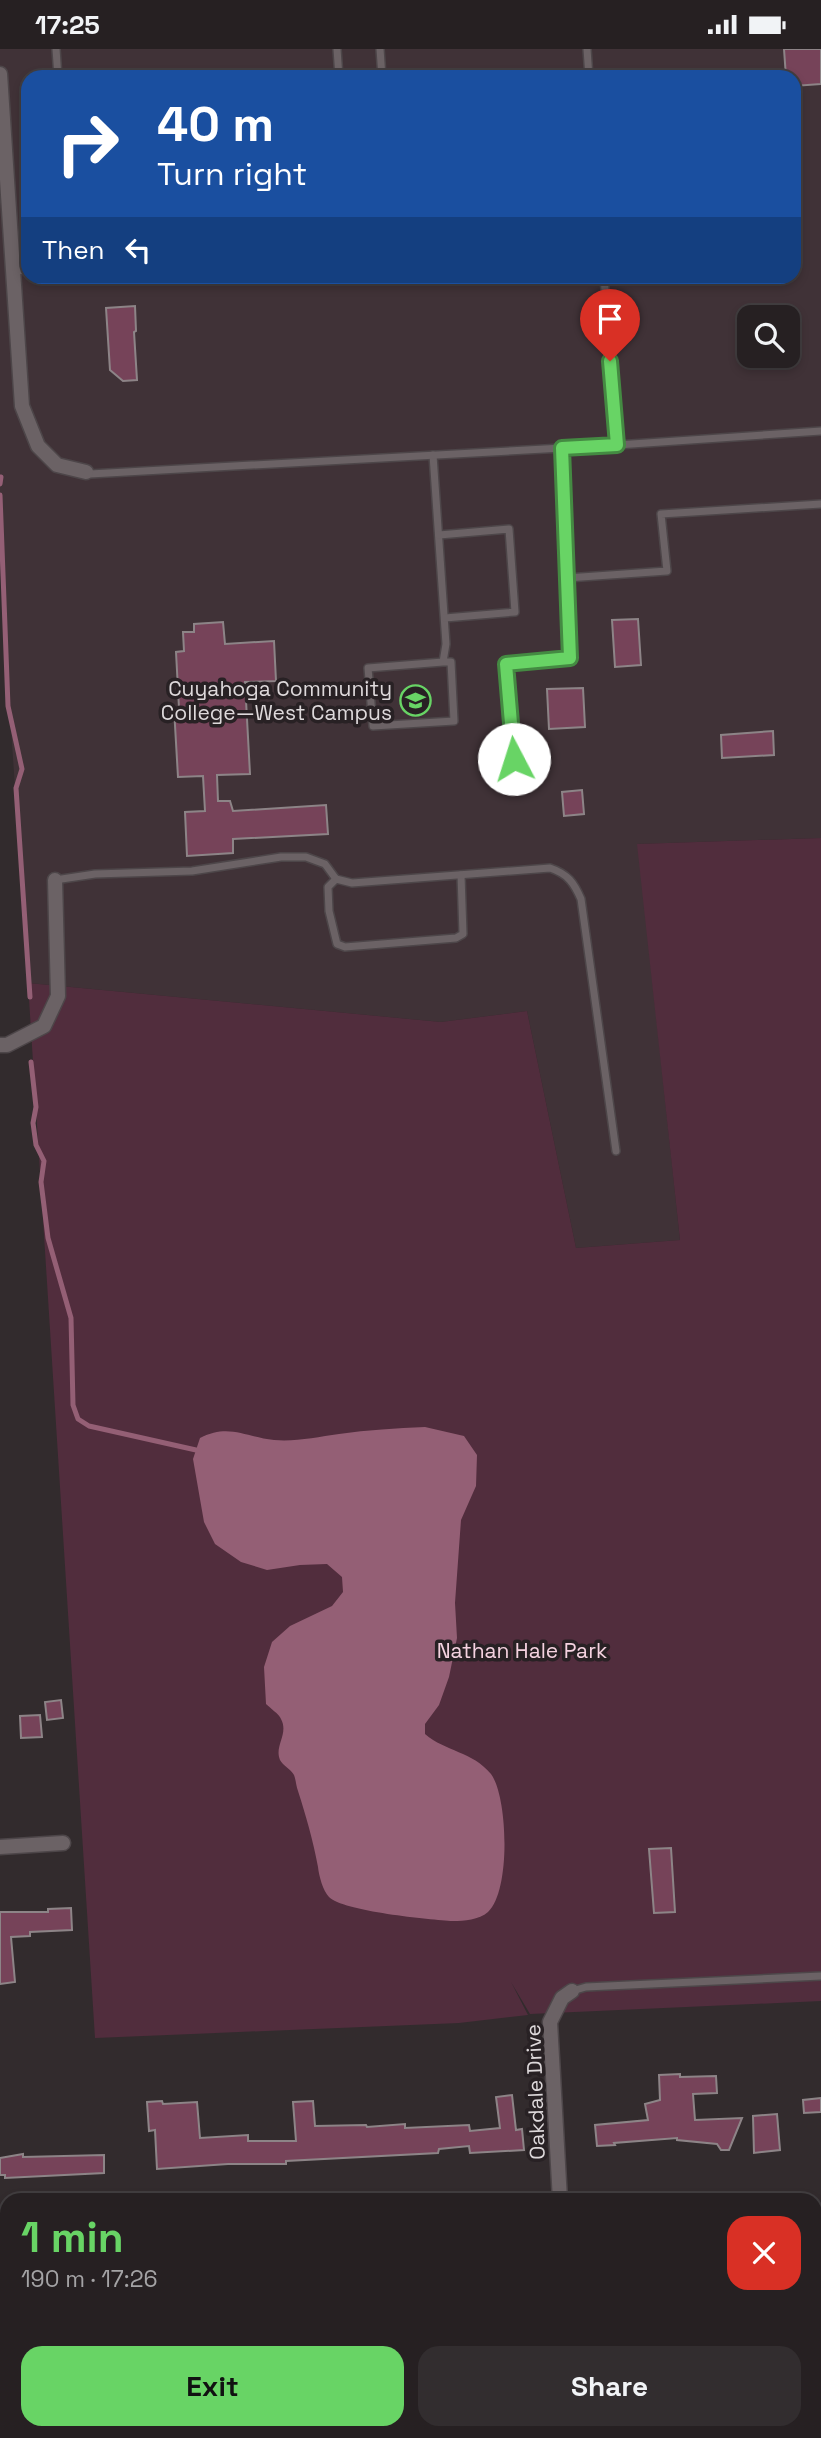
<!DOCTYPE html>
<html lang="en">
<head>
<meta charset="utf-8">
<style>
  body { margin:0; font-family:"Space Grotesk",sans-serif; background:#322d2f; color:#f1f3f6; height:100vh; display:flex; flex-direction:column; font-size:26px; white-space:nowrap }
  * { box-sizing:border-box; margin:0 }
  p { font-size:23px; color:#a4a3a5 }
  .icon { flex:none; width:38px; height:38px; fill:none; stroke:currentColor; stroke-width:2; stroke-linecap:round; stroke-linejoin:round }
  .map { position:relative; flex:1; overflow:hidden }
  .drawer { position:absolute; left:0px; top:2144px; width:822px; height:247px; display:flex; flex-direction:column; background:#262022; border-radius:21px 21px 0 0; box-shadow:0 4px 10px #0003,0 0 0 2px #423e40 }
  .drawer>* { flex:none }
  .guide { position:absolute; left:21px; top:21px; width:780px; height:214px; border-radius:21px; box-shadow:0 4px 10px #0003,0 0 0 2px #423e40; background:#1a4fa0; color:#fff; overflow:hidden }
  .controls { position:absolute; left:737px; top:256px; display:grid; gap:14px }
  .controls a { display:grid; place-items:center; width:63px; height:63px; border-radius:14px; background:#262022; box-shadow:0 4px 10px #0003,0 0 0 2px #423e40; font-size:35px }
  .pin { position:absolute; display:grid; place-items:center; width:60px; height:60px; color:#fff; margin:-72px -30px; border-radius:50% 50% 50% 0; rotate:-45deg; box-shadow:0 0 7px #0007 }
  .pin .icon { rotate:45deg }
  .me { position:absolute; width:77px; margin:-38px; rotate:355deg; stroke-linejoin:round; filter:drop-shadow(0 0 5px #0008) }
  .turn { display:flex; align-items:center; gap:24px; height:147px; padding:0 21px; font-size:32px }
  .turn .icon { width:91px; height:91px; stroke-width:2.5 }
  .turn b { display:block; font-size:49px; line-height:60px }
  .then { display:flex; align-items:center; height:66px; padding:0 21px; background:#0003; gap:14px; font-size:26px }
  .round { display:grid; place-items:center; flex:none; width:74px; height:74px; border-radius:21px; background:#322d2f }
  .head { display:flex; align-items:center; justify-content:space-between; height:119px; padding:0 21px }
  h1 { font-size:42px; font-weight:600; line-height:52px; color:#68d465 }
  .cta { display:flex; gap:14px; margin-top:auto; padding:14px 21px }
  .cta a { flex:1; height:80px; border-radius:21px; background:#68d465; color:#111; font-size:28px; font-weight:600; line-height:80px; text-align:center }
  .cta a+a { background:#322d2f; color:#f1f3f6 }
  .status { display:flex; justify-content:space-between; align-items:center; height:49px; padding:0 35px; background:#262022; direction:ltr }
  .status svg { height:19px; fill:currentColor }
  .map>svg:first-child { display:block }
  .built { fill:#403237; fill-rule:evenodd }
  .green { fill:#512d3d }
  .water { fill:#945f75 }
  .lines { fill:none; stroke-linecap:round; stroke-linejoin:round }
  .stream { stroke:#945f75; stroke-width:5 }
  .building { fill:#764359; stroke:#8d8487; stroke-width:2 }
  .lane-casing { stroke:#4d4649; stroke-width:10 }
  .street-casing { stroke:#4d4649; stroke-width:17 }
  .lane { stroke:#6b6265; stroke-width:7 }
  .street { stroke:#6b6265; stroke-width:14 }
  .route-casing { stroke:#448a42; stroke-width:18 }
  .route { stroke:#68d465; stroke-width:12 }
  .labels { text-anchor:middle; dominant-baseline:central; stroke-width:7; stroke-linejoin:round; paint-order:stroke }
  .poi-label { font-size:21px; fill:#ded9db; stroke:#282124; text-anchor:end }
  .park-label { font-size:21px; fill:#f5d2e0; stroke:#282124 }
  .street-label { font-size:21px; fill:#ded9db; stroke:#282124 }
</style>
</head>
<body>
<div class="status"><b>17:25</b><svg viewBox="0 0 49 12"><path d="M0 12V9h3v3zM5 12V6h3v6zM10 12V3h3v9zM15 12V0h3v12zM26 1h20v11H26zM47 4h2v5h-2z"/></svg></div>
<div class="map">
<svg width="821" height="2389" viewBox="0 0 821 2389">
  <rect width="100%" height="100%" fill="#322b2d"/>
  <path class="built" d="M0 0H821V789L638 795 680 1191 576 1199 527 962 441 973 28 934 0 514ZM28 28H794V228H28ZM749 268H788V306H749Z"/>
  <path class="green" d="M821 789V1952L530 1965 511 1933 528 1966 459 1974 95 1989 28 934 441 973 527 962 576 1199 680 1191 637 795Z"/>
  <path class="water" d="M425 1378 464 1387 477 1406 476 1437 461 1471 455 1554 457 1589 449 1628 439 1656 425 1675V1685C446 1703 472 1702 491 1725 508 1748 511 1842 488 1863 479 1871 464 1872 453 1872 431 1871 342 1862 329 1848 323 1842 319 1827 318 1818 313 1791 306 1767 298 1742 296 1737 296 1731 294 1726 291 1720 283 1717 280 1711 274 1697 289 1685 281 1670 279 1665 270 1659 266 1655L264 1618 272 1593 290 1577 332 1557 343 1543 342 1528 327 1515 300 1516 267 1521 241 1513 215 1495 204 1473 193 1410 200 1389C229 1374 245 1388 274 1391 295 1393 317 1388 339 1385 368 1381 396 1379 425 1378Z"/>
  <g class="lines">
    <g class="stream">
      <path d="M0 435 1 428"/>
      <path d="M0 446 8 657 22 720 16 739 30 948"/>
      <path d="M31 1013 36 1058 33 1074 36 1096 44 1112 41 1133 48 1189 71 1269 73 1356 78 1370 89 1377 196 1401"/>
    </g>
  </g>
  <g class="building">
    <path d="M784 0H821V35L794 37V28H786Z"/>
    <path d="M135 257 136 282 134 283 137 331 123 332 110 321 106 259Z"/>
    <path d="M638 570 641 616 615 618 612 571Z"/>
    <path d="M223 573 225 595 274 592 276 632 245 633 250 725 217 726 218 752H230L233 762 326 756 328 785 233 790V804L187 807 185 763 205 762 203 727 178 728 174 659H179L176 603 184 602 183 583H194V575Z"/>
    <path d="M583 639 585 678 549 680 547 640Z"/>
    <path d="M773 682 774 706 722 709 721 686Z"/>
    <path d="M582 741 584 765 564 767 562 743Z"/>
    <path d="M61 1651 63 1669 47 1671 45 1653Z"/>
    <path d="M40 1666 42 1688 21 1689 20 1667Z"/>
    <path d="M671 1799 675 1863 654 1864 649 1800Z"/>
    <path d="M71 1859 72 1881 30 1883V1887L11 1888 15 1933 0 1935V1863H48V1860Z"/>
    <path d="M680 2025V2028L716 2027 717 2044 693 2045 695 2071 742 2069 729 2101H721L717 2095 677 2091V2089L614 2094 615 2096 597 2097 595 2076 648 2071 645 2055 660 2051 659 2026Z"/>
    <path d="M512 2046 516 2081 522 2080 524 2101 470 2104 469 2097 439 2100 438 2104 286 2112V2115H228L157 2120 155 2081 149 2082 147 2053 162 2052 163 2055 197 2053 200 2089 248 2086V2092H296L293 2053 313 2052 315 2077 366 2076 367 2078 405 2075V2079L469 2076 470 2082 500 2079 496 2048Z"/>
    <path d="M821 2049V2063L804 2064 803 2051Z"/>
    <path d="M777 2065 780 2101 754 2104 753 2067Z"/>
    <path d="M23 2105V2108L104 2106V2124L5 2129V2126H0V2109Z"/>
  </g>
  <g class="lines">
    <defs>
      <g id="lane">
        <path d="M56 0 58 28"/>
        <path d="M337 0 339 28"/>
        <path d="M380 0 382 28"/>
        <path d="M587 0 589 28"/>
        <path d="M13 222 28 221"/>
        <path d="M604 228 617 396"/>
        <path d="M433 406 446 595 443 613 368 619 373 677 454 672 451 613H443"/>
        <path d="M86 423 90 425 617 396 821 382"/>
        <path d="M439 486 509 480 515 563 445 569"/>
        <path d="M567 529 667 522 661 465 821 455"/>
        <path d="M514 710 506 615 570 609 562 399"/>
        <path d="M336 830 328 838 329 862 337 895 345 898 456 889 463 885 461 826"/>
        <path d="M55 831 95 825 192 822 281 808H306L325 815 336 830 352 834 550 819C568 825 574 834 581 850L616 1102"/>
        <path d="M572 1942 586 1938 821 1927"/>
      </g>
      <g id="street">
        <path d="M0 25 22 357 38 397 57 416 86 423"/>
        <path d="M0 996H7L44 977 58 947 55 831"/>
        <path d="M0 1798 63 1794"/>
        <path d="M560 2151 550 1973 562 1949 572 1942"/>
        <path d="M816 2185H821"/>
        <path d="M0 2190H7"/>
        <path d="M579 2384V2389"/>
      </g>
    </defs>
    <use href="#lane" class="lane-casing"/>
    <use href="#street" class="street-casing"/>
    <use href="#lane" class="lane"/>
    <use href="#street" class="street"/>
  </g>
  <g class="lines">
    <defs>
      <path id="route" d="M514 710 506 615 570 609 562 399 617 396 610 312"/>
    </defs>
    <use href="#route" class="route-casing"/>
    <use href="#route" class="route"/>
  </g>
  <defs>
    <symbol id="university-ring" viewBox="-11 -11 22 22"><circle r="9.5" fill="#282124" stroke="#68d465" stroke-width="1.5"/><path d="M0-5L7-2L0 1L-7-2ZM-4 1L0 2.5L4 1V4Q0 6-4 4Z" fill="#68d465"/></symbol>
  </defs>
  <g fill-rule="evenodd">
    <use href="#university-ring" x="398" y="634" width="35" height="35"/>
  </g>
  <g class="labels">
    <g class="poi-label">
      <text x="392" y="639">Cuyahoga Community<tspan x="392" dy="24">College—West Campus</tspan></text>
    </g>
    <g class="park-label">
      <text x="522" y="1601">Nathan Hale Park</text>
    </g>
    <g class="street-label">
      <text transform="translate(535 2043) rotate(-92)">Oakdale Drive</text>
    </g>
  </g>
</svg>
<div class="controls">
<a><svg class="icon" aria-label="search" viewBox="0 0 24 24"><circle cx="10" cy="10" r="6"/><path d="M15 15l6 6"/></svg></a>
</div>
<div class="pin" style="left:610px;top:312px;background:#d93025"><svg class="icon" aria-label="arrive" viewBox="0 0 24 24"><path d="M6 21V4h12l-3 4 3 4H6"/></svg></div>
<svg class="me" style="left:514px;top:710px" viewBox="-20 -20 40 40"><circle r="19" fill="#fff"/><path d="M0-13L10 11 0 6-10 11z" fill="#68d465"/></svg>
<div class="guide">
<div class="turn"><svg class="icon" aria-label="right" viewBox="0 0 24 24"><path d="M7 20v-9h11M14 6l5 5-5 5"/></svg><div><b>40 m</b>Turn right</div></div>
<div class="then">Then<svg class="icon" aria-label="left" viewBox="0 0 24 24"><path d="M17 20v-9H6M10 6l-5 5 5 5"/></svg></div>
</div>
<section class="drawer">
<div class="head"><div><h1>1 min</h1><p>190 m · 17:26</p></div><a class="round" style="background:#d93025;color:#fff"><svg class="icon" aria-label="close" viewBox="0 0 24 24"><path d="M6 6l12 12M18 6L6 18"/></svg></a></div>
<div class="cta"><a>Exit</a><a>Share</a></div>
</section>
</div>
</body>
</html>
